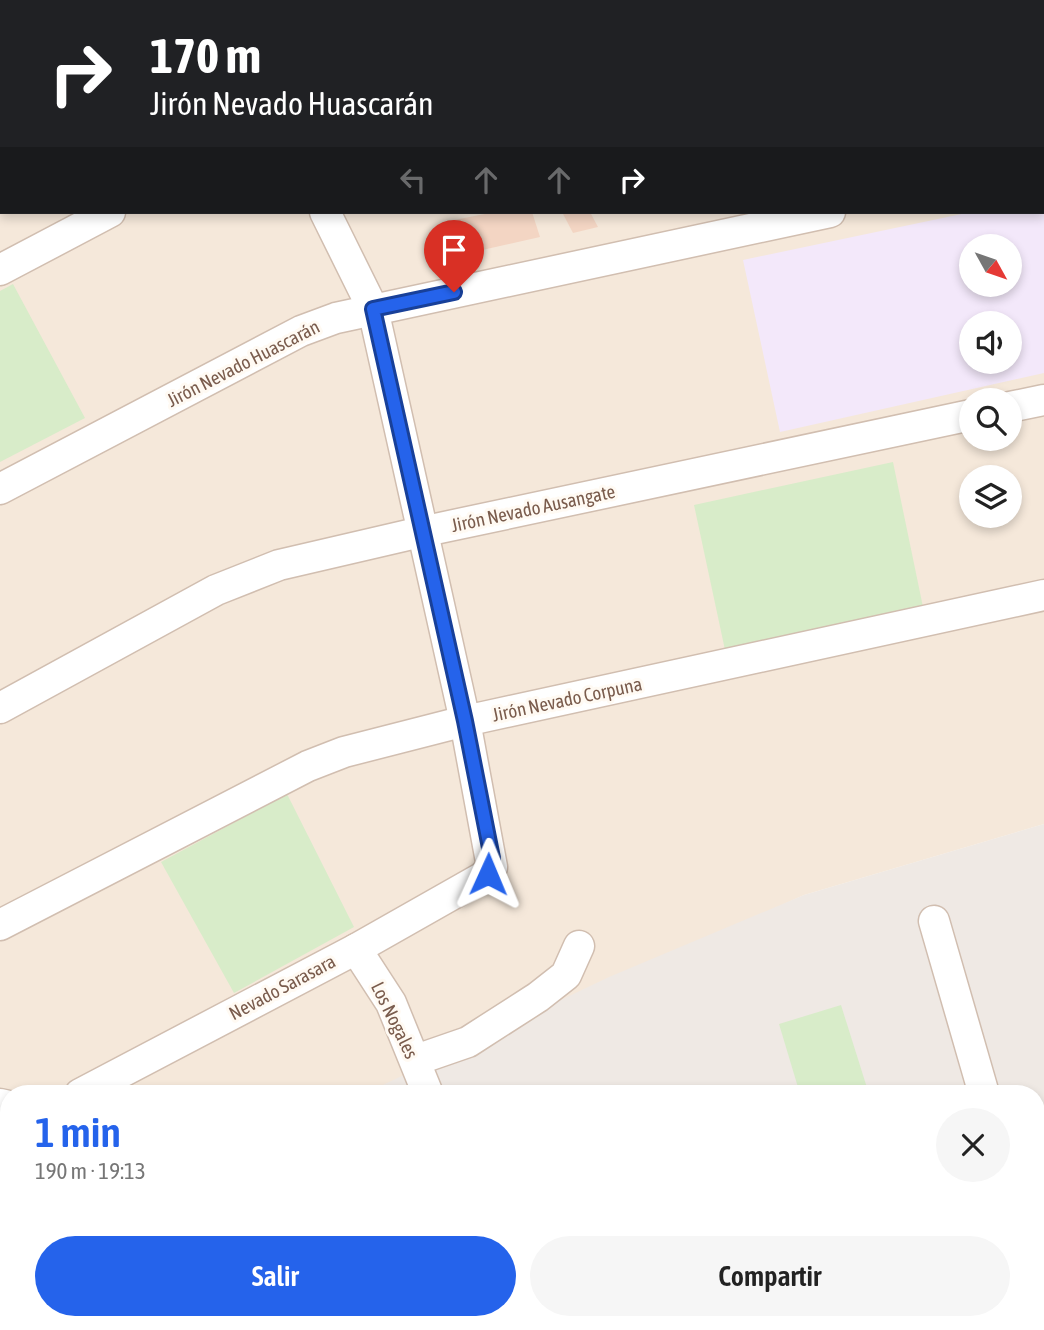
<!DOCTYPE html>
<html lang="es">
<head>
<meta charset="utf-8">
<style>
  body { margin:0; font-family:"Asap Condensed",sans-serif; background:#f6f6f6; color:#222; height:100vh; display:flex; flex-direction:column; font-size:26px; white-space:nowrap }
  * { box-sizing:border-box; margin:0 }
  p { font-size:23px; color:#767676 }
  .icon { flex:none; width:38px; height:38px; fill:none; stroke:currentColor; stroke-width:2; stroke-linecap:round; stroke-linejoin:round }
  .map { position:relative; flex:1; overflow:hidden }
  .panel { position:absolute; left:0px; top:1085px; width:1045px; height:245px; display:flex; flex-direction:column; background:#fff; border-radius:28px 28px 0 0; box-shadow:0 4px 10px #0003 }
  .panel>* { flex:none }
  .banner { position:absolute; left:0px; top:0px; width:1045px; height:214px; box-shadow:0 4px 10px #0003; background:#202124; color:#fff; overflow:hidden }
  .needle { width:46px; rotate:130deg }
  .tools { position:absolute; left:959px; top:234px; display:grid; gap:14px }
  .tools a { display:grid; place-items:center; width:63px; height:63px; border-radius:50%; background:#fff; box-shadow:0 4px 10px #0003; font-size:35px }
  .pin { position:absolute; display:grid; place-items:center; width:60px; height:60px; color:#fff; margin:-72px -30px; border-radius:50% 50% 50% 0; rotate:-45deg; box-shadow:0 0 7px #0007 }
  .pin .icon { rotate:45deg }
  .me { position:absolute; width:77px; margin:-38px; rotate:1deg; stroke-linejoin:round; filter:drop-shadow(0 0 5px #0008) }
  .turn { display:flex; align-items:center; gap:24px; height:147px; padding:0 35px; font-size:32px }
  .turn .icon { width:91px; height:91px; stroke-width:2.5 }
  .turn b { display:block; font-size:49px; line-height:60px }
  .lanes { display:flex; align-items:center; height:66px; padding:0 35px; background:#0003; justify-content:center; gap:35px; direction:ltr }
  .lanes .off { opacity:.35 }
  .round { display:grid; place-items:center; flex:none; width:74px; height:74px; border-radius:37px; background:#f6f6f6 }
  .overview { display:flex; align-items:center; justify-content:space-between; height:119px; padding:0 35px }
  h1 { font-size:42px; font-weight:600; line-height:52px; color:#2563eb }
  .action { display:flex; gap:14px; margin-top:auto; padding:14px 35px }
  .action a { flex:1; height:80px; border-radius:42px; background:#2563eb; color:#fff; font-size:28px; font-weight:600; line-height:80px; text-align:center }
  .action a+a { background:#f6f6f6; color:#222 }
  .map>svg:first-child { display:block }
  .residential { fill:#f5e8da; fill-rule:evenodd }
  .industrial { fill:#efe9e4 }
  .education { fill:#f3e8fa; fill-rule:evenodd }
  .green { fill:#d8ecc9 }
  .building { fill:#f3d5c3 }
  .lines { fill:none; stroke-linecap:round; stroke-linejoin:round }
  .minor-casing { stroke:#d1beb0; stroke-width:33 }
  .minor { stroke:#fff; stroke-width:30 }
  .route-casing { stroke:#184099; stroke-width:18 }
  .route { stroke:#2563eb; stroke-width:12 }
  .labels { text-anchor:middle; dominant-baseline:central; stroke-width:6; stroke-linejoin:round; paint-order:stroke }
  .street-label { font-size:19px; fill:#7a5c4d; stroke:#fffaf3 }
</style>
</head>
<body>
<div class="map">
<svg width="1044" height="1330" viewBox="0 0 1044 1330">
  <rect width="100%" height="100%" fill="#fdf6ec"/>
  <path class="residential" d="M0 0H1044V824L804 895 364 1094H9V1244L0 1248ZM2 2H1043V212H2ZM971 247H1010V285H971ZM971 324H1010V362H971ZM971 401H1010V439H971ZM971 478H1010V516H971Z"/>
  <path class="industrial" d="M1044 824V1330H0V1248L9 1244V1321H1036V1094H364L609 977 804 895Z"/>
  <path class="education" d="M1044 197V373L780 432 743 260 971 212H1043ZM971 247H1010V285H971ZM971 324H1010V362H971Z"/>
  <g class="green">
    <path d="M13 284 85 418 0 462V291Z"/>
    <path d="M893 462 923 607 725 650 694 505Z"/>
    <path d="M287 794 354 927 234 993 161 862Z"/>
    <path d="M841 1005 869 1094H800L779 1024Z"/>
  </g>
  <g class="building">
    <path d="M495 212H532L540 237 460 255 454 220Z"/>
    <path d="M562 212H590L598 227 573 233Z"/>
  </g>
  <g class="lines">
    <defs>
      <g id="minor">
        <path d="M216 0 217 2"/>
        <path d="M110 2 113 0"/>
        <path d="M1043 54H1044"/>
        <path d="M0 59 2 58"/>
        <path d="M1043 166H1044"/>
        <path d="M0 270 110 212"/>
        <path d="M1010 407 1044 400"/>
        <path d="M0 489 301 331 336 318 830 212"/>
        <path d="M0 708 216 590 279 565 421 532 971 415"/>
        <path d="M934 921 984 1094"/>
        <path d="M0 925 308 766 344 752 465 721 1044 595"/>
        <path d="M356 949 391 1003 428 1094"/>
        <path d="M416 1060 468 1042 538 997 566 975 579 946"/>
        <path d="M80 1094 356 949 483 877 492 867 465 721 373 309 325 212"/>
        <path d="M0 1104 9 1106"/>
        <path d="M1036 1142 1044 1139"/>
        <path d="M1036 1284 1044 1314"/>
        <path d="M456 1330 483 1321"/>
      </g>
    </defs>
    <use href="#minor" class="minor-casing"/>
    <use href="#minor" class="minor"/>
  </g>
  <g class="lines">
    <defs>
      <path id="route" d="M454 292 373 309 465 721 492 858V867L488 874"/>
    </defs>
    <use href="#route" class="route-casing"/>
    <use href="#route" class="route"/>
  </g>
  <g class="labels">
    <g class="street-label">
      <text transform="translate(243 363) rotate(-27)">Jirón Nevado Huascarán</text>
      <text transform="translate(533 508) rotate(-12)">Jirón Nevado Ausangate</text>
      <text transform="translate(567 699) rotate(-12)">Jirón Nevado Corpuna</text>
      <text transform="translate(282 987) rotate(-28)">Nevado Sarasara</text>
      <text transform="translate(395 1020) rotate(64)">Los Nogales</text>
    </g>
  </g>
</svg>
<div class="tools">
<a><svg class="needle" viewBox="-14 -14 28 28"><path d="M0-13l5 13h-10z" fill="#e53935"/><path d="M0 13l5-13h-10z" fill="#767676"/></svg></a>
<a><svg class="icon" aria-label="sound" viewBox="0 0 24 24"><path d="M4 9h4l5-4v14l-5-4H4zM17 9q2 3 0 6"/></svg></a>
<a><svg class="icon" aria-label="search" viewBox="0 0 24 24"><circle cx="10" cy="10" r="6"/><path d="M15 15l6 6"/></svg></a>
<a><svg class="icon" aria-label="layers" viewBox="0 0 24 24"><path d="M12 4l9 5-9 5-9-5zM3 14l9 5 9-5"/></svg></a>
</div>
<div class="pin" style="left:454px;top:292px;background:#d93025"><svg class="icon" aria-label="arrive" viewBox="0 0 24 24"><path d="M6 21V4h12l-3 4 3 4H6"/></svg></div>
<svg class="me" style="left:488px;top:874px" viewBox="-20 -20 40 40"><path d="M0-17L14 15 0 8-14 15z" fill="#2563eb" stroke="#fff" stroke-width="4"/></svg>
<div class="banner">
<div class="turn"><svg class="icon" aria-label="right" viewBox="0 0 24 24"><path d="M7 20v-9h11M14 6l5 5-5 5"/></svg><div><b>170 m</b>Jirón Nevado Huascarán</div></div>
<div class="lanes"><svg class="icon off" aria-label="left" viewBox="0 0 24 24"><path d="M17 20v-9H6M10 6l-5 5 5 5"/></svg><svg class="icon off" aria-label="ahead" viewBox="0 0 24 24"><path d="M12 20V5M6 11l6-6 6 6"/></svg><svg class="icon off" aria-label="ahead" viewBox="0 0 24 24"><path d="M12 20V5M6 11l6-6 6 6"/></svg><svg class="icon" aria-label="right" viewBox="0 0 24 24"><path d="M7 20v-9h11M14 6l5 5-5 5"/></svg></div>
</div>
<section class="panel">
<div class="overview"><div><h1>1 min</h1><p>190 m · 19:13</p></div><a class="round"><svg class="icon" aria-label="close" viewBox="0 0 24 24"><path d="M6 6l12 12M18 6L6 18"/></svg></a></div>
<div class="action"><a>Salir</a><a>Compartir</a></div>
</section>
</div>
</body>
</html>
